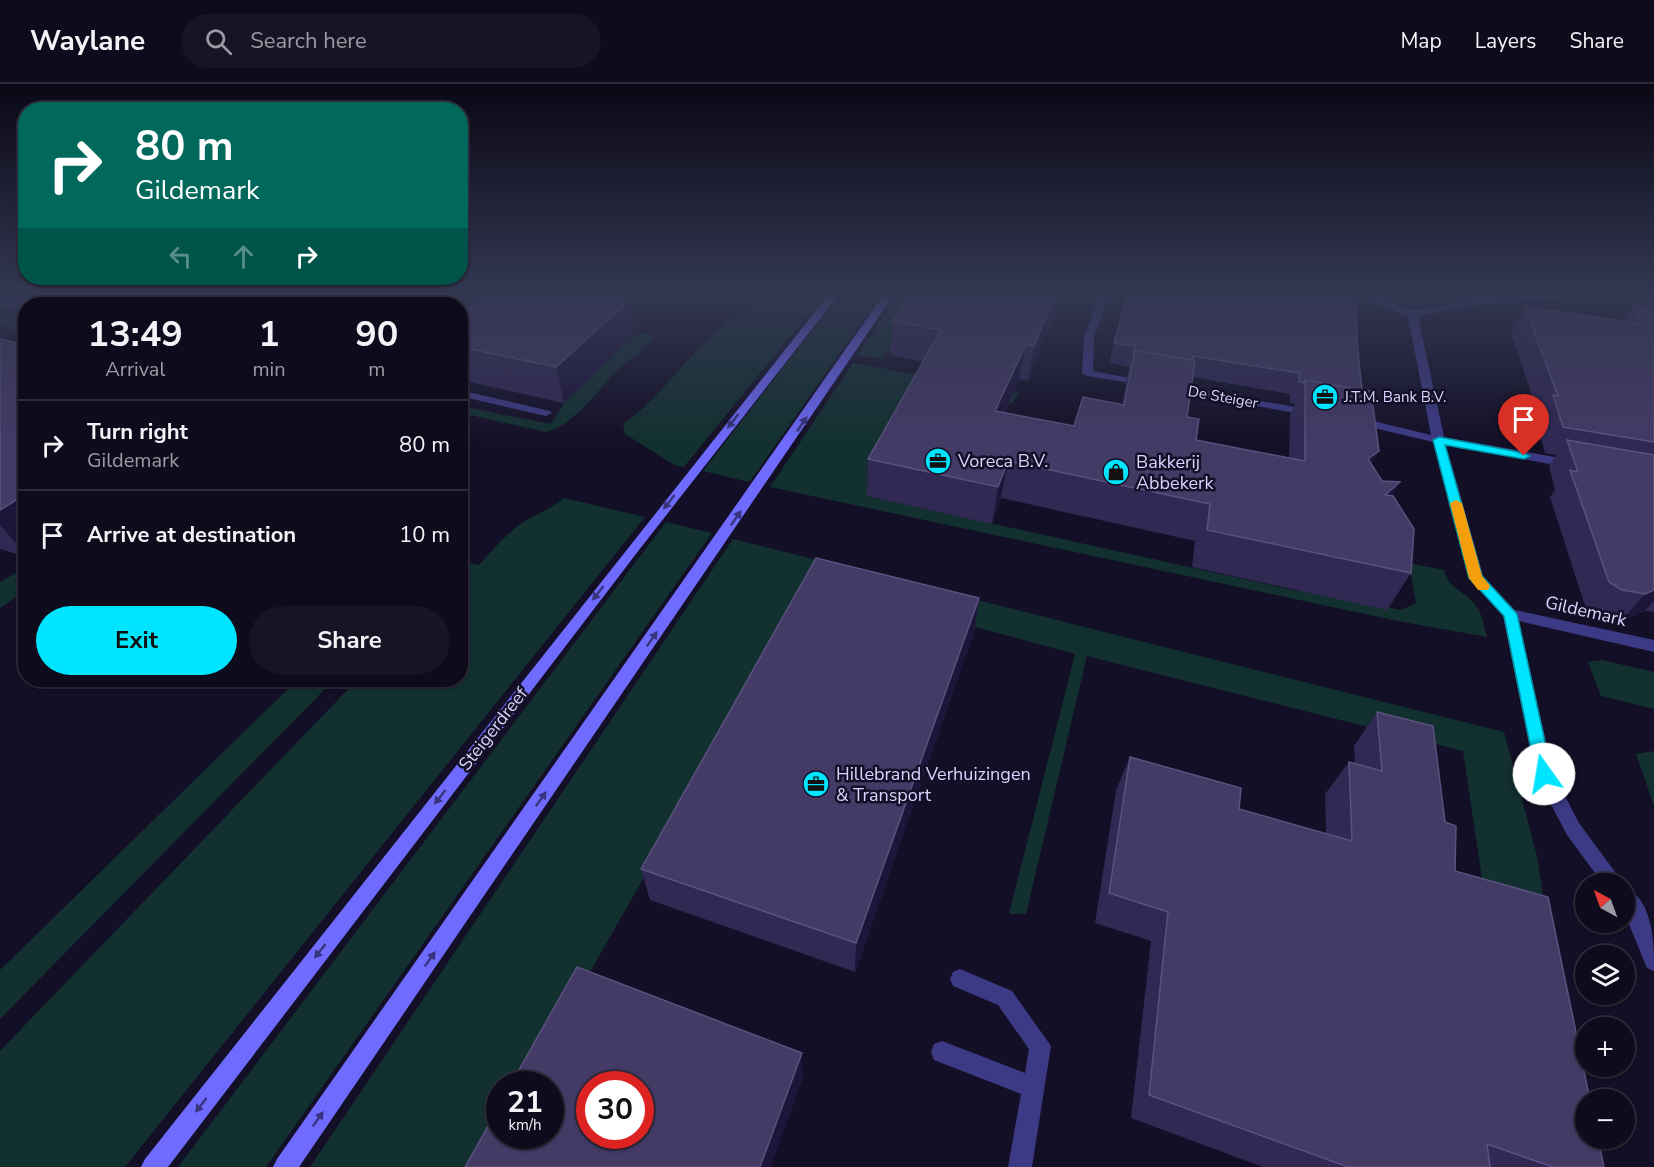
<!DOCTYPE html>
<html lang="en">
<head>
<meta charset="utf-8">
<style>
  body { margin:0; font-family:"Nunito Sans",sans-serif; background:#171425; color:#f1f3f6; height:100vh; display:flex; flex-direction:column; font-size:22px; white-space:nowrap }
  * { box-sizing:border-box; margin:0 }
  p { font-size:20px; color:#9b9ba3 }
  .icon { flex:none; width:33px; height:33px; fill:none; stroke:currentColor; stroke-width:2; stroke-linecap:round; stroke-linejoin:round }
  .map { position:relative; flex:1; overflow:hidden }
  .drawer { position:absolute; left:18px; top:213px; width:450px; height:390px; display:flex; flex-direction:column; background:#0e0b1c; border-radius:24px; box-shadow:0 2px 4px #0004,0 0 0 2px #2e2b3b }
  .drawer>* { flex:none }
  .hud { position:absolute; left:18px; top:18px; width:450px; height:183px; border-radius:24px; box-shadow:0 2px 4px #0004,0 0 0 2px #2e2b3b; background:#00695c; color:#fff; overflow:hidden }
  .needle { width:39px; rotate:319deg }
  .fabs { position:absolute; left:1575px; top:789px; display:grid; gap:12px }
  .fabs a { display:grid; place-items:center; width:60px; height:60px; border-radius:50%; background:#0e0b1c; box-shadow:0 2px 4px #0004,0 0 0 2px #2e2b3b; font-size:30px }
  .speed { position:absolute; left:486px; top:987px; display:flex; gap:12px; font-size:30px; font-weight:700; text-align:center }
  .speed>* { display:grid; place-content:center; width:78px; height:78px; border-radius:50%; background:#0e0b1c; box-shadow:0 2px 4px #0004,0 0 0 2px #2e2b3b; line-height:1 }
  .speed small { font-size:15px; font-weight:400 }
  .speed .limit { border:9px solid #d22; background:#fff; color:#111 }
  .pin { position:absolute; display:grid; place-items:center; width:51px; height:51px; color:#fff; margin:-62px -26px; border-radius:50% 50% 50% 0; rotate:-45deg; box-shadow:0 0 6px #0007 }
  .pin .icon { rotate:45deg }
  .me { position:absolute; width:66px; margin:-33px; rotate:347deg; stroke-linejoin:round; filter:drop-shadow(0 0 4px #0008) }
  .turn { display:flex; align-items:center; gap:21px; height:126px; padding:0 18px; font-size:27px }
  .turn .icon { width:78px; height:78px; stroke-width:2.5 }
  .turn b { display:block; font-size:42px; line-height:51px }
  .lanes { display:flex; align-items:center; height:57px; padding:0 18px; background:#0003; justify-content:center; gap:30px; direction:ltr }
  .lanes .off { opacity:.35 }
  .eta { display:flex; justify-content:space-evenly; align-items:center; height:102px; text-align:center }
  .eta b { font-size:36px; font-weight:700; line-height:42px }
  .cta { display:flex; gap:12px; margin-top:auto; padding:12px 18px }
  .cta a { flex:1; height:69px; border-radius:36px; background:#00e5ff; color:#111; font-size:24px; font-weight:700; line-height:69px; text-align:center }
  .cta a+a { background:#171425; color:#f1f3f6 }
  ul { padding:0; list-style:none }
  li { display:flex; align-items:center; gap:18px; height:90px; padding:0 18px; border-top:2px solid #2e2b3b }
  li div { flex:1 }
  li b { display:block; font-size:22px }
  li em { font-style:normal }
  header { display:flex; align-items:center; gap:36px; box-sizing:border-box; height:84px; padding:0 30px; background:#0e0b1c; border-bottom:2px solid #2e2b3b }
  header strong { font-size:28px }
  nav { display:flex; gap:33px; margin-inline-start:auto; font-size:21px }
  .search { width:420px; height:54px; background:#171425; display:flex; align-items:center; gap:15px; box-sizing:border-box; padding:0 21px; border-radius:33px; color:#9b9ba3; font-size:22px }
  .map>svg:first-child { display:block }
  .green { fill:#12302f }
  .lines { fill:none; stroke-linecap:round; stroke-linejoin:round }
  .minor { fill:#3d3a85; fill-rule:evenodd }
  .secondary { fill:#6f6bff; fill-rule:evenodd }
  .wall { fill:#312854; fill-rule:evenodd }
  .shaded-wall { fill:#1d163a }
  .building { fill:#433a66; stroke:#5a527e; stroke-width:1.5; fill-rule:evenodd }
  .oneway { fill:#38347d }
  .route { fill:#00e5ff; stroke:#0095a6; stroke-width:1.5 }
  .slow { fill:#f59e0b }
  .labels { text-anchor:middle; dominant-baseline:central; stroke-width:5; stroke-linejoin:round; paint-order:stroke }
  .far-street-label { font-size:15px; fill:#d9d4ff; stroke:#130f26 }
  .far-poi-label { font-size:15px; fill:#d9d4ff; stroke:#130f26; text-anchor:start }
  .poi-label { font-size:18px; fill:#d9d4ff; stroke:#130f26; text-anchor:start }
  .street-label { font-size:18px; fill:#d9d4ff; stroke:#130f26 }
</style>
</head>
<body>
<header>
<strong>Waylane</strong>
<div class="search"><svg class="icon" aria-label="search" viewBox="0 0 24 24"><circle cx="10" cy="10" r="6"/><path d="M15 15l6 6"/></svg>Search here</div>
<nav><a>Map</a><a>Layers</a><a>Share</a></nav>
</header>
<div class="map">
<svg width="1654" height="1083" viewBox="0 0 1654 1083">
  <rect width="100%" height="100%" fill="#130f26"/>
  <g class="green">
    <path d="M775 209H825L684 383 676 382 625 350 623 340C662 313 687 271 724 241 739 228 759 220 775 209Z"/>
    <path d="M841 209H878L871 224 761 382 749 398 703 387Z"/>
    <path d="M899 209H925L883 275 857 272Z"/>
    <path d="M0 226 25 232V248L0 242Z"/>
    <path d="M644 249 654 251C647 265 632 273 620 284 600 303 574 342 546 348L461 329 460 322 551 340 564 319 636 250Z"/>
    <path d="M853 279 1020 309 1011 320H1002L867 412 1298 507 1299 504 1401 526 1416 519 1409 479 1444 486C1448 503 1461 506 1472 517 1482 527 1484 541 1487 553L1393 536 770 403Z"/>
    <path d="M564 414 645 433 125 1083H0V967L357 596H460L461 488 469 479 479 481C492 467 504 452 519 441 535 430 548 427 564 414Z"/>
    <path d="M666 438 712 449 266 1083H178Z"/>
    <path d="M733 455 1504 648 1537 772 1546 829 1484 808 1463 667 1087 572 1026 830H1009L1075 570 812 499 526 1000H500L499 1047 479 1083H310Z"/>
    <path d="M25 484V507L0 524V498Z"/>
    <path d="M1602 576 1654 588V625L1601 612 1588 578Z"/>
    <path d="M297 596H334L0 935V886Z"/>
    <path d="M1654 667V722L1636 670Z"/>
  </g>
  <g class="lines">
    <g class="minor">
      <path d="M1100 209H1110L1094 253 1093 287 1151 298V302L1087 292 1082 289 1084 253Z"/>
      <path d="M1351 209H1365L1414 227 1473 215 1551 209H1594L1589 212 1473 221 1418 232 1444 353 1571 376 1577 380 1571 384 1446 361 1483 492 1515 526 1654 556V568L1519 537 1553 689 1579 739 1624 800H1603L1567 751 1535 690 1503 532 1469 494 1433 358 1353 339 1351 337 1357 333 1431 351 1408 232Z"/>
      <path d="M1171 301 1312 326 1318 329 1312 332 1167 306 1165 304Z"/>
      <path d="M460 306 550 327 552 329 546 332 460 312Z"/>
      <path d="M1624 803C1654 815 1654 861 1654 887L1647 884 1624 828Z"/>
      <path d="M960 885 1012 907 1051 962 1032 1083H1008L1021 1010 934 976 931 968 934 960 942 957 1025 989 1029 965 998 921 953 902 950 895 953 888Z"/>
    </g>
    <g class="secondary">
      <path d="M830 209H840L639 466 168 1083H141L145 1075Z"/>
      <path d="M885 209H895L299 1083H273L277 1075Z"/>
    </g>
  </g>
  <g class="wall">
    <path d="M0 209H591L636 250 564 319 460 296V220H26V228L0 223Z"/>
    <path d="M910 209H1063L1028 297 1019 295 1005 329 1074 342 1122 321 1129 283 1109 279 1114 259 1357 258 1371 381 1392 412 1411 489 1387 526 1192 483 1195 457 1001 414 992 440 867 412 868 375 923 278 890 271 892 237ZM1192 293 1290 310V319L1295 320 1290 331 1289 374 1196 356 1187 333Z"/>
    <path d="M1648 216H1654V528L1645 527 1620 538 1598 533 1586 525 1550 413 1555 406 1549 382 1556 371 1545 369 1536 337 1539 333 1511 248 1525 223 1622 237 1633 222 1642 223Z"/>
    <path d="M0 255 26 261V473L0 465Z"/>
    <path d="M979 514 974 548 855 888 650 816 641 785Z"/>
    <path d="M1377 628 1445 738 1455 787 1604 1083H1263L1131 1034 1151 857 1095 839 1116 706 1130 673 1239 725 1326 750 1325 710 1349 678 1355 679 1354 662Z"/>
  </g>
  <g class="shaded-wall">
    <path d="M470 209H523L460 258V220H454Z"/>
    <path d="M1056 209H1063L1028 297 1034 262Z"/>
    <path d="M630 216 636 250 564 319 556 283Z"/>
    <path d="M1026 260 1019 295 990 363 995 327Z"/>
    <path d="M1379 367 1359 403 1368 375Z"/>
    <path d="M1008 377 1001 414 992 440 998 403Z"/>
    <path d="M1400 398 1379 435 1385 411Z"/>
    <path d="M26 410V471L0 441V426Z"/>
    <path d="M1654 506V517L1645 527 1620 538 1645 510Z"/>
    <path d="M979 514 974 548 855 888 856 859Z"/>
    <path d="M802 969 803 994 771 1083H760Z"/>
  </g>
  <g class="building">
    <path d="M67 209H470L454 220H120Z"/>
    <path d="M488 209H591L630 216 556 283 460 263V229Z"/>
    <path d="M910 209H1056L1034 262 1026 260 995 327 1074 342 1083 313 1124 321 1135 266 1195 277 1187 333 1199 335 1196 356 1305 377V296L1371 307 1379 367 1368 375 1382 397 1400 398 1385 411 1393 412 1414 445 1411 489 1207 446 1210 420 1008 377 998 403 868 375 941 246 892 237Z"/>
    <path d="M1128 209H1352L1356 211 1357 258 1362 306 1305 296 1304 299 1299 298V289L1193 272V276L1135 266 1134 270H1133L1135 262 1114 259Z"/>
    <path d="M1648 216H1654V358L1563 343 1553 311 1558 312 1525 223 1642 240 1633 222 1652 225Z"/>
    <path d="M0 255 26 261V410L0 426Z"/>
    <path d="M1567 356 1654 371V506L1645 510 1622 506 1609 498 1570 386 1578 388Z"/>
    <path d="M816 474 979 514 856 859 641 785Z"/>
    <path d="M1377 628 1433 642 1445 738 1456 742 1455 787 1548 813 1590 1016H1586V1054H1598L1604 1083H1553L1487 1060 1490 1083H1348L1149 1011 1168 828 1109 809 1130 673 1241 704 1239 725 1352 757 1349 678 1382 687Z"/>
    <path d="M577 883 802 969 760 1083H465L500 1021V1052H550V1000H511ZM590 1000H640V1052H590Z"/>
  </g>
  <defs><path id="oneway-solid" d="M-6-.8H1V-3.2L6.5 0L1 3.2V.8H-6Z" transform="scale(1.5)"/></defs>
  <g class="oneway">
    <use href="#oneway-solid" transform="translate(733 337) rotate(128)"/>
    <use href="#oneway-solid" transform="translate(802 340) rotate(-56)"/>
    <use href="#oneway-solid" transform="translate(669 418) rotate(128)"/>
    <use href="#oneway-solid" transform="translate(736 434) rotate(-55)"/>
    <use href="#oneway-solid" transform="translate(598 509) rotate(128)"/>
    <use href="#oneway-solid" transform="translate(652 555) rotate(-55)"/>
    <use href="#oneway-solid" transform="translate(440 713) rotate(128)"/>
    <use href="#oneway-solid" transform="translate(541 715) rotate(-55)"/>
    <use href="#oneway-solid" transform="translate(320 867) rotate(128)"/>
    <use href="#oneway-solid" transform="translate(430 875) rotate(-55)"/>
    <use href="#oneway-solid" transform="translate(201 1021) rotate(128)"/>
    <use href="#oneway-solid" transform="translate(318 1035) rotate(-55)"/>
  </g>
  <linearGradient id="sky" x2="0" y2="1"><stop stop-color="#0a0815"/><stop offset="0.58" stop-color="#333752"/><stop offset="1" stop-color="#333752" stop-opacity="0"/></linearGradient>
  <rect width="1654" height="361" fill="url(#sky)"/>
  <path class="route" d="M1439 353 1524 369 1530 372 1524 375 1445 361 1482 492 1517 530 1552 690 1549 694 1544 696 1538 694 1536 690 1504 532 1469 494 1433 356Z"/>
  <path class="slow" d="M1456 416 1462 419 1482 492 1490 502 1488 506H1478L1469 494 1450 419Z"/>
  <defs>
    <symbol id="office-disc" viewBox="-11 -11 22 22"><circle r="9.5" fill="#00e5ff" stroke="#130f26"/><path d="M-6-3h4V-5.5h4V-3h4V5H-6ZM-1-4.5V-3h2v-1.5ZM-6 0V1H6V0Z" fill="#111"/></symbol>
    <symbol id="shop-disc" viewBox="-11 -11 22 22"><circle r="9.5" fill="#00e5ff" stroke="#130f26"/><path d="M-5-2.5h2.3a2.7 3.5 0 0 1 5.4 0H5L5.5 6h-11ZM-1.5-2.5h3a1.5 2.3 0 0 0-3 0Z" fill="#111"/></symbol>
  </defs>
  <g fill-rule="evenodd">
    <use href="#office-disc" x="1310" y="298" width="30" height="30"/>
    <use href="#office-disc" x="923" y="362" width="30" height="30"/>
    <use href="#shop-disc" x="1101" y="373" width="30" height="30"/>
    <use href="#office-disc" x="801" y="685" width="30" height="30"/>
  </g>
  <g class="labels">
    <g class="far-street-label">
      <text transform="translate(1223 313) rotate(10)">De Steiger</text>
    </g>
    <g class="far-poi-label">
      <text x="1344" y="313">J.T.M. Bank B.V.</text>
    </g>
    <g class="poi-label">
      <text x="958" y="377">Voreca B.V.</text>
      <text x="1136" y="378">Bakkerij<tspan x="1136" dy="21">Abbekerk</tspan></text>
      <text x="836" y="690">Hillebrand Verhuizingen<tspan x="836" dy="21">&amp; Transport</tspan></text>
    </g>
    <g class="street-label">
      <text transform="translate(1586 527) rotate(13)">Gildemark</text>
      <text transform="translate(493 645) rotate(-52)">Steigerdreef</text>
    </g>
  </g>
</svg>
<div class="fabs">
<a><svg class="needle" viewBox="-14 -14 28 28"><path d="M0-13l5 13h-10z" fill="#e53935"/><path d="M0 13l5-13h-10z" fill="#9b9ba3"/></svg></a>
<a><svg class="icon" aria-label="layers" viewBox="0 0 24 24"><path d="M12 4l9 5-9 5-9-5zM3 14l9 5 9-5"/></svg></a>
<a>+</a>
<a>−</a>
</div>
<div class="speed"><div>21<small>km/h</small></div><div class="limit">30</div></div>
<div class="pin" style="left:1524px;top:372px;background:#d93025"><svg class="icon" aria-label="arrive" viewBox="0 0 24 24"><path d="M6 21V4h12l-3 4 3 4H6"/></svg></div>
<svg class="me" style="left:1544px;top:690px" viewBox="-20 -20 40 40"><circle r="19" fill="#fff"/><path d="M0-13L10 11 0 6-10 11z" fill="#00e5ff"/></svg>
<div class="hud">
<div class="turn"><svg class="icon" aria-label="right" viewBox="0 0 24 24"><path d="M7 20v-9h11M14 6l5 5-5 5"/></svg><div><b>80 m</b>Gildemark</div></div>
<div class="lanes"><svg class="icon off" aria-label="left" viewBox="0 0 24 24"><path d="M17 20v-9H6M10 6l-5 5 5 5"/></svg><svg class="icon off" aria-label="ahead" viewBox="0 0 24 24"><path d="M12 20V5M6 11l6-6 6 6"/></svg><svg class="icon" aria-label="right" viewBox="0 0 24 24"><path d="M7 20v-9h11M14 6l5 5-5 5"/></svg></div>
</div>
<section class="drawer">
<div class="eta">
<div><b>13:49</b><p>Arrival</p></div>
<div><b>1</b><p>min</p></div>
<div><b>90</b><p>m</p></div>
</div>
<ul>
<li><svg class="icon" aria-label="right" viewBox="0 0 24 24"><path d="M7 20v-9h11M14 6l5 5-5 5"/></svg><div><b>Turn right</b><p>Gildemark</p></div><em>80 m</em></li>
<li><svg class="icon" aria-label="arrive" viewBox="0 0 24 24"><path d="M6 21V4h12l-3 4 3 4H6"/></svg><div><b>Arrive at destination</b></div><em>10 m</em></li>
</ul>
<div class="cta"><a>Exit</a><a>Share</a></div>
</section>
</div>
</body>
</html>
